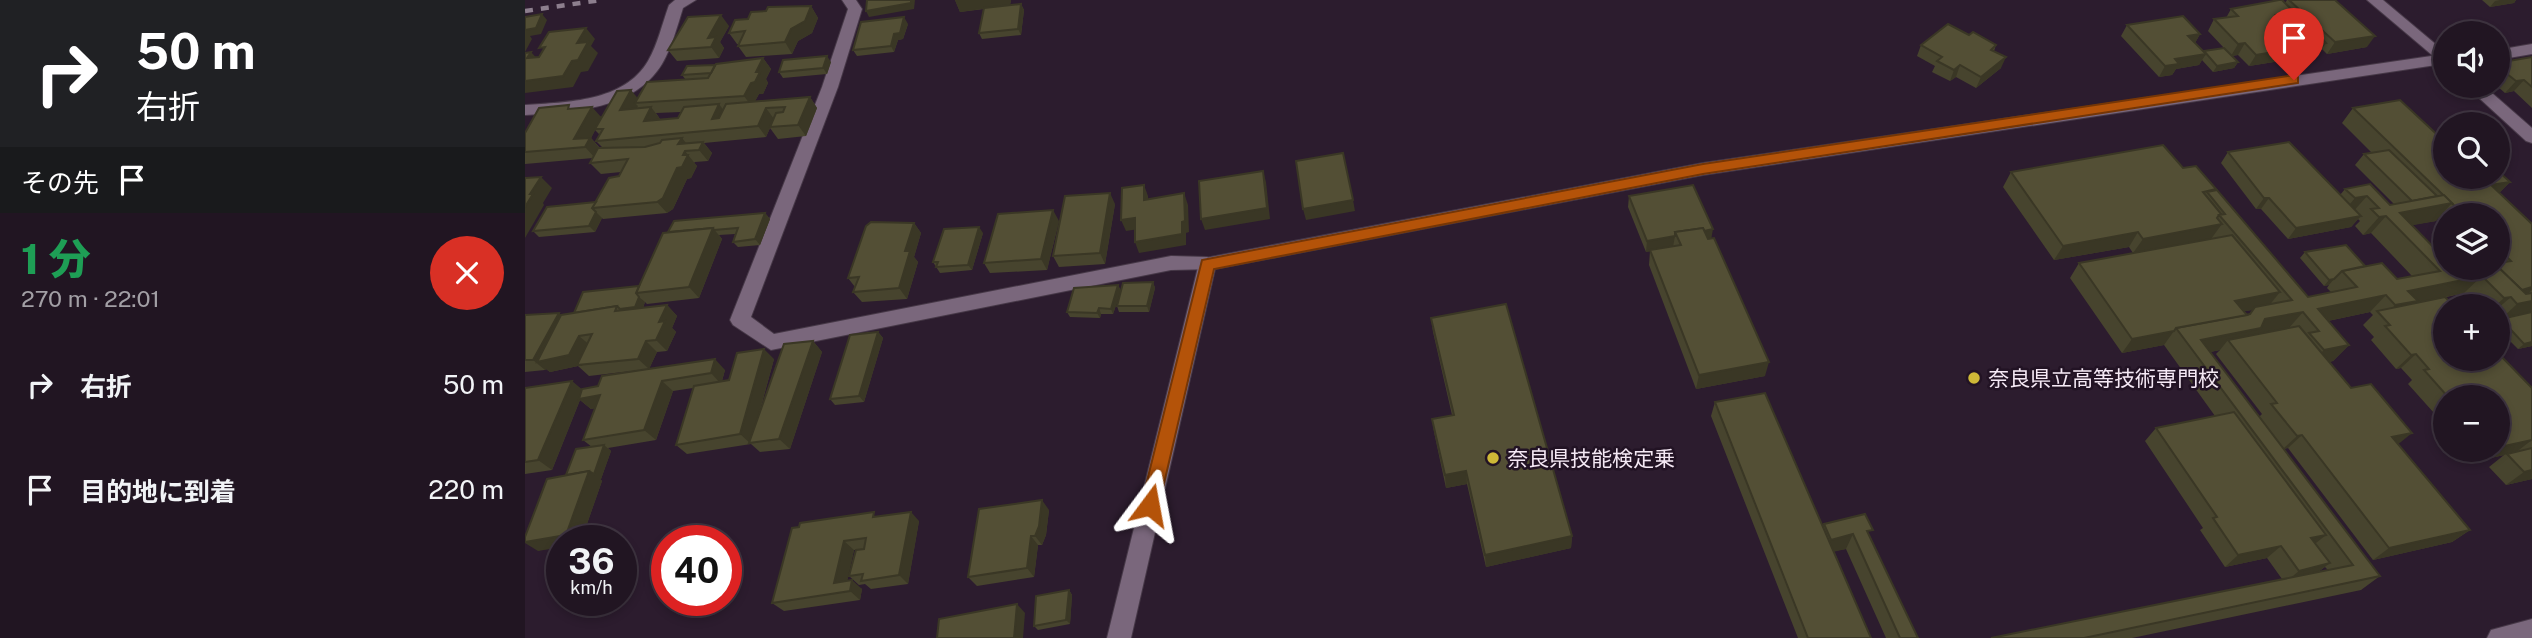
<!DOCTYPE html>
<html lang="ja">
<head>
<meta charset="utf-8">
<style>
  body { margin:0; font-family:"Public Sans","Noto Sans JP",sans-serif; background:#291e2a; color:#f1f3f6; height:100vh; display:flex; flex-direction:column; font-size:26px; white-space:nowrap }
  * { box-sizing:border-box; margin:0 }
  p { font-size:23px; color:#a29fa5 }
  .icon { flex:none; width:38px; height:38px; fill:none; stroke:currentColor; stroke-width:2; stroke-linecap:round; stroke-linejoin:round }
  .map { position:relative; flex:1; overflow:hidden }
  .details { display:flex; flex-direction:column; background:#211522; width:525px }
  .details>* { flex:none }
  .top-card { background:#202124; color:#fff; overflow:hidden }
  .buttons { position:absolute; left:1908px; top:21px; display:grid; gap:14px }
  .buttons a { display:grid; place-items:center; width:77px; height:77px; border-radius:50%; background:#211522; box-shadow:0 4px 10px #0003,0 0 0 2px #3e3440; font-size:35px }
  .speed { position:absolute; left:21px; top:525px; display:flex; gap:14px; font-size:35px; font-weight:700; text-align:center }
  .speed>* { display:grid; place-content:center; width:91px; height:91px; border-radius:50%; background:#211522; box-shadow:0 4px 10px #0003,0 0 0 2px #3e3440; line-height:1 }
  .speed small { font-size:18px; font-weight:400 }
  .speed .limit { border:10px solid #d22; background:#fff; color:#111 }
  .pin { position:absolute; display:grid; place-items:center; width:60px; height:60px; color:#fff; margin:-72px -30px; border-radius:50% 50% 50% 0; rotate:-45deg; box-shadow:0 0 7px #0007 }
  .pin .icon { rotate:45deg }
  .me { position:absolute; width:77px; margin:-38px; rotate:13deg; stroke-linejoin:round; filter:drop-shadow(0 0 5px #0008) }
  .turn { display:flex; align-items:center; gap:24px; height:147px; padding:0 21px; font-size:32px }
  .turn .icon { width:91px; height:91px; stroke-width:2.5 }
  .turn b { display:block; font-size:49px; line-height:60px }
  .then { display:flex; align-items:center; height:66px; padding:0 21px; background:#0003; gap:14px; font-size:26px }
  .round { display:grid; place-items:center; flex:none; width:74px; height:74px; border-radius:37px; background:#291e2a }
  .overview { display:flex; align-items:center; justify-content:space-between; height:119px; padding:0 21px }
  h1 { font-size:42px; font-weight:800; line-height:52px; color:#1e9e55 }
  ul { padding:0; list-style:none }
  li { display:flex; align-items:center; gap:21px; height:105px; padding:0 21px }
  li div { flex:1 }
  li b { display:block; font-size:26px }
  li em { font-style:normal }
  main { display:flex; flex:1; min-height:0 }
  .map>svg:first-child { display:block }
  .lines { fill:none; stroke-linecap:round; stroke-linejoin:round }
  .minor-casing { stroke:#463847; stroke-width:2 }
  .tertiary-casing { stroke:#463847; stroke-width:2 }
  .minor { fill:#7a677c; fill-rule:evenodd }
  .tertiary { fill:#7a677c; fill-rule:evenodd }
  .rail { stroke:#8d7f8e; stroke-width:4.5; stroke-dasharray:8 8; stroke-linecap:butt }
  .wall { fill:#47442e; fill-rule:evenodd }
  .shaded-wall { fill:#3a3725 }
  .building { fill:#534f35; stroke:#3a3725; stroke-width:2 }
  .route { fill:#b45309; stroke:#753606; stroke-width:2 }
  .poi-dot { fill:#ceb837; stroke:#221324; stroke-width:2.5 }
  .labels { text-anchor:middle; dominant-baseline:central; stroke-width:5; stroke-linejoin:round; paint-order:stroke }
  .poi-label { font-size:21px; fill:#f5e9f5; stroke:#221324; text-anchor:start }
</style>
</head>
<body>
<main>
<section class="details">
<div class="top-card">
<div class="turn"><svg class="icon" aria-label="right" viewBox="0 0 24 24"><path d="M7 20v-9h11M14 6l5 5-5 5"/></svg><div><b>50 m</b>右折</div></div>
<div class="then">その先<svg class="icon" aria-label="arrive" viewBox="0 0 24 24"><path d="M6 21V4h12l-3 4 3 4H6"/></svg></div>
</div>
<div class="overview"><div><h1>1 分</h1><p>270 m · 22:01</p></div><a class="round" style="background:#d93025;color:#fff"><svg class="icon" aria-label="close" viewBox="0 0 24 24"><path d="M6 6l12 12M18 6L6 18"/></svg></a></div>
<ul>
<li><svg class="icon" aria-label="right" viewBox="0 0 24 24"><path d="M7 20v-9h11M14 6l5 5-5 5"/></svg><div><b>右折</b></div><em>50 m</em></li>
<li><svg class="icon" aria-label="arrive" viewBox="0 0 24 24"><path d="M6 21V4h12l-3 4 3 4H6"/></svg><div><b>目的地に到着</b></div><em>220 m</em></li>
</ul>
</section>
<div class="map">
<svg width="2007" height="638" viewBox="0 0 2007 638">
  <rect width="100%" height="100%" fill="#2c1c2e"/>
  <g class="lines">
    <defs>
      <g id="minor">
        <path d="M150 0H171L158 8C152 27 147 47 137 64 109 110 48 112 0 115V105C42 102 99 102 123 61 133 44 137 24 144 5Z"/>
        <path d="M317 0H331L337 9 313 87 226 317 249 334 646 256 682 257 691 264 689 269 646 270 246 350 208 325 205 320 297 87 323 9Z"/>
        <path d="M1842 0H1858L1920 52V66Z"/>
        <path d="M2007 44V54L1972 60V50Z"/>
        <path d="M1941 86H1959L2007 128V143L2001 141Z"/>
        <path d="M2007 619V638H1962L1966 630Z"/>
      </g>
      <path id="tertiary" d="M1920 54 1918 64 1178 175 690 269 606 638H582L675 259 1178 163Z"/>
    </defs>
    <use href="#minor" class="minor-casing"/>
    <use href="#tertiary" class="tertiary-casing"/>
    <use href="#minor" class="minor"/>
    <use href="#tertiary" class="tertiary"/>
    <path class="rail" d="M0 11 76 0"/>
  </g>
  <g class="wall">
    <path d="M430 0H486L485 5 496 4 499 10 496 35 457 39 454 33 459 9 435 12Z"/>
    <path d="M1762 0H1810L1842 47 1802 54 1797 49 1793 55 1724 66 1713 55 1707 56 1713 62 1709 68 1688 72 1677 60 1674 65 1651 69 1647 75 1634 77 1596 36 1602 25 1675 34 1670 43 1679 52 1699 48 1683 31 1689 19 1701 18 1706 9 1760 3Z"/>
    <path d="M1957 0H1991L1989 3 1965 7Z"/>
    <path d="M286 6 293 18 287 33 273 41 267 54 221 57 213 46 214 44H212L204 33 223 19Z"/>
    <path d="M383 24 378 39 373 40 369 52 332 56 328 50Z"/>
    <path d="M204 26 195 42 199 48 194 58 152 61 143 50Z"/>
    <path d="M1444 35 1471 45 1469 51 1476 68 1451 88 1431 77 1425 81 1407 72 1410 66 1392 56 1396 45Z"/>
    <path d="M2007 57V108L1989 91 1980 93 1972 86V63Z"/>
    <path d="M238 58 246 69 241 79 243 83 238 94H234L230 101 285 97 292 108 281 136 253 139 245 128 241 137 179 143 187 153 183 161 170 162 169 163 172 166 166 178 162 179 148 209 142 213 78 219 77 218 70 232 14 237 8 231 71 202 94 176 96 172 76 174 65 163 68 158 0 164V133L47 108 77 117 113 98 161 80 157 75 190 65ZM156 112 153 118 135 120V119L131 113ZM70 130 75 135 71 141 78 148H75L66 138Z"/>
    <path d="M306 62 302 74 258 78 254 72Z"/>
    <path d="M1828 108 1920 177 1985 182 1974 193 2007 224V346L1993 349 1972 328V322L1973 321 1972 319V306H1951L1939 293 1913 299 2007 388V479L1981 485 1964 467 1979 455 1957 460 1948 450H1972V397H1920V418L1915 412 1909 413 1883 384 1887 380 1876 368 1871 369 1846 340 1849 337 1838 325 1848 315 1845 312 1803 321 1824 345 1808 361 1804 362 1945 530 1927 542 1848 560 1763 448 1758 449 1855 576 1836 590 1607 638H1466L1757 579 1742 558 1700 567 1675 530 1678 528 1620 441 1631 428 1690 416 1639 345 1597 353 1545 278 1554 263 1608 253 1604 247 1529 260 1478 187 1486 172 1658 168 1691 189 1783 297 1806 292 1802 288 1804 285 1799 286 1775 258 1780 252 1840 266 1872 279 1887 276 1846 233 1838 235 1830 226 1835 221 1833 219 1826 227 1763 239 1736 209H1731L1696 163 1703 152 1815 195 1820 189 1845 184 1865 205 1869 204 1830 165 1839 154 1847 153 1817 123ZM1920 215H1972V268H1920L1886 225 1911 221 1913 218 1920 225ZM1728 310 1724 314 1722 315 1719 311ZM1695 350 1691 354 1737 414 1734 417 1685 352ZM1800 567 1803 570 1793 572Z"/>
    <path d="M1104 196 1187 239 1240 376 1171 389 1124 265 1125 251 1121 252 1103 207Z"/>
    <path d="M590 204 580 264 534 267 528 256Z"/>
    <path d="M240 213 245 219 235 245 213 247 208 242 210 234 194 235 197 239 174 298 122 304 120 302 118 308 142 305 152 316 147 328 151 332 142 351 132 352 124 369 64 376 53 366 25 372 21 369 20 370 0 372V315L34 313 36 315 49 313 114 286 138 233Z"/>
    <path d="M534 221 522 270 465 273 459 263Z"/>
    <path d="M389 223 396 233 389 257 393 262 382 299 337 302 328 292 330 287 323 278Z"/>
    <path d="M458 233 447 270 415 273 408 262Z"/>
    <path d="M628 282 630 288 624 312H594L592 306 595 294 588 314H576L575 318 545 317 542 312 593 285 596 291Z"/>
    <path d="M906 318 1047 536 1046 548 961 567 942 484 921 488 909 432 907 419 927 415 908 332Z"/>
    <path d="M353 332 358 338 339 402 310 405 305 399Z"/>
    <path d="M288 341 297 352 265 449 235 452 226 444 162 454 151 445 168 388 148 391 131 440 83 448 86 451 76 479H75L77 481 56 541H37L13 551 41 475 67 447 58 440 70 408 66 409 55 400 27 470 0 474V388L57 390 200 370 197 381 204 380 249 359 233 418Z"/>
    <path d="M1190 402 1298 526 1299 524 1345 536 1393 638H1361L1321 549 1309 551 1346 638H1273L1186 416Z"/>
    <path d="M524 510 521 535 517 545H513L509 577 452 586 443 577Z"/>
    <path d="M354 516 394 521 383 584 346 589 340 584 334 585 324 576 340 549 329 550 322 581 337 589 335 600 259 611 247 603 267 528Z"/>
    <path d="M544 590 547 595 545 624 513 630 509 626Z"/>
  </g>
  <g class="shaded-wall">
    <path d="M386 0H390L389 9 344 17 341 11Z"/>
    <path d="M430 0H486L485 5 435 12Z"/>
    <path d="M1975 0H1991L1989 3 1965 7 1970 1Z"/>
    <path d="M496 4 499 10 496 35 493 29Z"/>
    <path d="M286 6 293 18 287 33 273 41 267 54 260 42 266 29Z"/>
    <path d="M1769 12 1762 23 1743 26 1751 15Z"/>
    <path d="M17 14 22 20 16 34 5 36 7 39 0 52V30Z"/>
    <path d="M196 15 204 26 195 42 199 48 194 58 186 47 183 38Z"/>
    <path d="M379 17 383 24 378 39 373 40 369 52 366 46 369 34Z"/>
    <path d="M61 28 70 39 66 46 73 53 63 71 56 72 48 87 0 93V81L52 43Z"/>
    <path d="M1675 34 1669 45 1663 36Z"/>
    <path d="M1850 36 1842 47 1802 54 1810 42Z"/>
    <path d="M1720 43 1713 55 1706 56 1713 44Z"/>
    <path d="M1801 43 1793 55 1724 66 1731 55Z"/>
    <path d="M6 52 16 63 2 58Z"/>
    <path d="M1681 54 1674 65 1651 69 1647 75 1634 77 1640 66 1650 59Z"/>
    <path d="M302 56 306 62 302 74 298 68Z"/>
    <path d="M1481 57 1476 68 1451 88 1456 77Z"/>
    <path d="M238 58 246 69 241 79 243 83 238 94H234L227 107 219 96Z"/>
    <path d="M1713 62 1709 68 1688 72 1692 66Z"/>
    <path d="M1435 65 1431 77 1425 81 1429 70Z"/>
    <path d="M1999 80 1989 91 1980 93 1991 81Z"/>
    <path d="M106 90 115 101 110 103 113 106 104 121 95 110Z"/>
    <path d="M285 97 292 108 281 136 273 125Z"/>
    <path d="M194 104 202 115 195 130 187 119Z"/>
    <path d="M67 107 77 118 66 138 75 149 70 158 60 147 49 139Z"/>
    <path d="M126 107 135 119 128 132 119 121Z"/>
    <path d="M241 108 249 119 241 137 233 126Z"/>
    <path d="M157 138 166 149 160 151 172 166 166 178 162 179 148 209 142 213 132 202Z"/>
    <path d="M178 142 187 153 183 161 174 150Z"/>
    <path d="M738 171 741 182 745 219 680 230 676 219Z"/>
    <path d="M16 177 27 188 18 203 19 205 0 238V207L5 194Z"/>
    <path d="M1985 182 1970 197 1966 185Z"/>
    <path d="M619 185 623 196 624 211 619 200Z"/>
    <path d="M585 193 590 204 580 264 575 253Z"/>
    <path d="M659 193 663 205 664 232 661 233V245L614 253 610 242 657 222Z"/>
    <path d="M1842 196 1827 213 1815 216 1830 198Z"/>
    <path d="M1739 198H1744L1736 209H1731Z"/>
    <path d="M828 200 830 211 781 220 778 209Z"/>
    <path d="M1927 203 1911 221 1873 228 1875 213Z"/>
    <path d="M528 210 534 221 522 270 516 259Z"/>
    <path d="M71 212 77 218 70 232 64 226Z"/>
    <path d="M240 213 245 219 235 245 230 239Z"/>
    <path d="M1836 216 1826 227 1763 239 1771 228Z"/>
    <path d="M1861 216 1846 233 1838 235 1854 217Z"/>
    <path d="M610 218 614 229 601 231 596 220Z"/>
    <path d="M389 223 396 233 389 257 393 262 382 299 374 288 380 251Z"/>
    <path d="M1697 224 1686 239 1608 253 1618 239Z"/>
    <path d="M454 227 458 233 447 270 443 265Z"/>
    <path d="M188 228 197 239 174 298 164 287Z"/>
    <path d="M1188 229 1186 240 1152 236Z"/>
    <path d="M1613 232 1604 247 1529 260 1538 246Z"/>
    <path d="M1150 236 1148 247 1121 252 1122 241Z"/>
    <path d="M1957 276 1939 293 1890 303 1858 318 1883 291Z"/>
    <path d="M1809 279 1804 285 1799 286 1804 280Z"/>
    <path d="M628 282 630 288 624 312 622 306Z"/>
    <path d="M593 285 596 291 588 314 586 309Z"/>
    <path d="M2007 287V290L1995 301 1986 297 1972 309V306H1970L1979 298 1992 291Z"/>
    <path d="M1755 292 1743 307 1699 315 1710 301Z"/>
    <path d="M1861 295 1845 312 1788 324 1793 309Z"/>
    <path d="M114 297 120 302 116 313 110 307Z"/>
    <path d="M2007 301V312L2004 314 1976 319 1992 304Z"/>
    <path d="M142 305 152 316 147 328 151 332 142 351 131 340 134 322Z"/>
    <path d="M574 308 576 314 575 318 572 313Z"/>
    <path d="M1778 312 1763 329 1703 340 1695 350 1671 355 1676 340 1740 319Z"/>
    <path d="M34 313 46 323 54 336 66 346 57 366 52 365 53 366 25 372 21 369 20 370 8 360Z"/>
    <path d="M1649 331 1639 345 1597 353 1607 339Z"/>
    <path d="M353 332 358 338 339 402 334 396Z"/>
    <path d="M121 341 132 352 124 369 113 359Z"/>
    <path d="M288 341 297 352 265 449 254 439Z"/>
    <path d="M2007 342V346L1993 349 1999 344Z"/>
    <path d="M1824 345 1808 361 1783 366 1799 350Z"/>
    <path d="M239 349 249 359 226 442 224 443 226 444 215 434Z"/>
    <path d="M1891 354 1876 368 1871 369 1886 355Z"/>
    <path d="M190 359 200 370 196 384 186 373Z"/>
    <path d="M1244 362 1240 376 1171 389 1174 375Z"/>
    <path d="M47 381 59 391 75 395 87 405 66 409 55 400 27 470 13 460Z"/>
    <path d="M137 381 148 391 131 440 119 430Z"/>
    <path d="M1920 404V408L1915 412 1909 413Z"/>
    <path d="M1887 433 1871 446 1867 437Z"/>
    <path d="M1777 435 1763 448 1758 449 1772 436Z"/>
    <path d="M2007 440 1990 453 1982 454 1979 455 1957 460 1975 447Z"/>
    <path d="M79 445 86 451 76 479H75L77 481 56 541H37V547L13 551 0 543V542L64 471Z"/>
    <path d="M2007 470V479L1981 485 1999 472Z"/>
    <path d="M941 471 942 484 921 488 920 475Z"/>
    <path d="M517 500 524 510 521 535 517 545 510 536Z"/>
    <path d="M386 512 394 521 383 584 374 575Z"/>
    <path d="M1945 530 1927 542 1848 560 1864 548Z"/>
    <path d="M1328 534 1321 549 1299 554 1306 540Z"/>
    <path d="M1801 535 1786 547V538Z"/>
    <path d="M506 536 513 545 509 577 502 568Z"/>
    <path d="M1047 536 1046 548 961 567 960 555Z"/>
    <path d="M319 541 329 550 320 591 309 583Z"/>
    <path d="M1756 546 1742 558 1700 567 1713 555Z"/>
    <path d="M1805 563 1789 575 1759 583 1774 571Z"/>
    <path d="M327 580 337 589 335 600 325 591Z"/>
    <path d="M544 590 547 595 545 624 541 620Z"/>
    <path d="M492 604 500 613 498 638H489Z"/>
  </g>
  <g class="building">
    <path d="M342 0H386V3L341 11Z"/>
    <path d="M1754 0H1757L1769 12 1751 15 1757 21 1778 18 1801 43 1731 55 1720 43 1713 44 1689 19 1713 16 1706 9Z"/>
    <path d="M1764 0H1810L1850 36 1810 42Z"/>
    <path d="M496 4 493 29 454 33 459 8Z"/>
    <path d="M286 6 280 21 266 29 260 42 213 46 220 31 204 33 210 20 223 19 226 12 241 11 243 7Z"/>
    <path d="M17 14 11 28 0 30V17Z"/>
    <path d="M196 15 183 38 191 37 186 47 143 50 163 17Z"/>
    <path d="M1658 16 1675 34 1663 36 1681 54 1650 59 1654 64 1640 66 1602 25Z"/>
    <path d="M379 17 375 33 369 34 366 46 328 50 336 22Z"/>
    <path d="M1423 24 1444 35 1448 32 1471 45 1466 50 1481 57 1456 77 1435 65 1429 70 1412 61 1417 57 1396 45Z"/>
    <path d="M61 28 52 43 63 42 53 60 47 61 38 76 0 81V53L6 52 2 58 14 57 20 47 14 48 24 32Z"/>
    <path d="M1699 48 1713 62 1692 66 1679 51Z"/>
    <path d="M302 56 298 68 254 72 258 60Z"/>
    <path d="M2007 57V87L1999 80 1991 81 1972 66V63Z"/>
    <path d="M238 58 231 72H235L230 82 226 83 219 96 110 103 122 82 183 78 191 64Z"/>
    <path d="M190 65 186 73 157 75 162 66Z"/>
    <path d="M106 90 95 110 126 107 119 121 153 118 159 107 194 104 187 119 194 118 201 104 285 97 273 125 245 127 251 113 258 112 260 107 241 108 233 126 71 141 78 129H70L92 91Z"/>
    <path d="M1875 100 1920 142V177H1972V170L1985 182 1966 185 2007 224V287L1997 290 1972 266V263L1986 261 1972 247V215H1939L1828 108Z"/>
    <path d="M44 105 43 109 67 107 49 139 65 138 60 147 0 152V133L14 108Z"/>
    <path d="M157 138 153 144 178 142 174 150 160 151 158 155H163L157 167 152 168 138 198 132 202 67 208 84 178 94 176 103 159 65 163 73 148 120 147 135 143 137 140Z"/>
    <path d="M1764 142 1836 216 1771 228 1744 198H1739L1703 152Z"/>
    <path d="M1638 145 1658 168 1671 166 1691 189 1678 192 1697 215H1694L1692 218 1697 224 1618 239 1613 232 1538 246 1486 172Z"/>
    <path d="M1864 150 1912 196 1887 201 1839 154Z"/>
    <path d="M818 153 828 200 778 209 771 161Z"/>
    <path d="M738 171 742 208 676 219 674 181Z"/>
    <path d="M16 177 5 194H8L0 207V178Z"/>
    <path d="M1845 184 1865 205 1919 195 1927 203 1875 213 1920 259V268H1972V266L2001 294 2007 293V301L1992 304 1986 297 1979 298 1957 276 1883 291 1893 301 1870 305 1861 295 1793 309 1824 345 1799 350 1784 333 1794 331 1778 312 1740 319 1736 328 1676 340 1855 576 1559 638H1466L1828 565 1651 328 1725 314 1730 307 1767 300 1694 215 1700 214 1682 192 1692 190 1783 297 1832 287 1817 271 1857 263 1872 279 1915 271 1861 216 1854 217 1846 209 1854 208 1842 196 1830 198 1820 189Z"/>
    <path d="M619 185V200L659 193 660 221 657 222V234L610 242V218L596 220 597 188Z"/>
    <path d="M1168 185 1188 229 1179 231 1178 228 1150 232V236L1122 241 1104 196Z"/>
    <path d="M585 193 575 253 528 256 540 196Z"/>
    <path d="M71 202 67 208 71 212 64 226 8 231 22 207Z"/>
    <path d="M528 210 516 259 459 263 473 214Z"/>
    <path d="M240 213 230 239 208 242 213 228 189 230 188 228 143 232 149 221Z"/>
    <path d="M346 222 389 223 380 251H385L374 288 328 292 334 277 323 278 341 226Z"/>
    <path d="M454 227 443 265 411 267 413 262H408L419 229Z"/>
    <path d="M188 228 164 287 111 293 138 233Z"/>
    <path d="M1178 228 1183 239 1189 238 1244 362 1174 375 1125 250 1156 245 1150 232Z"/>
    <path d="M1707 235 1755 292 1710 301 1722 315 1651 328 1649 331 1607 339 1554 263Z"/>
    <path d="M1821 245 1840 266 1817 271 1809 279 1804 280 1780 252Z"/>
    <path d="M628 282 622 306H592L598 283Z"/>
    <path d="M593 285 586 309 574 308 572 313 542 312 549 288Z"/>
    <path d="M114 286 111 293 114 297 110 307 95 309 92 306 49 313 58 292Z"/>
    <path d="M1920 297 1929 306H1920V359H1972V352L2007 388V440L1975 447 1972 445V397H1923L1899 370 1904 369 1891 354 1886 355 1860 326 1865 325 1852 311Z"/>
    <path d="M981 304 1047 536 960 555 941 471 920 475 907 419 929 415 906 318Z"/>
    <path d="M142 305 134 322 140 321 131 340 121 341 113 359 52 365 67 334 54 336 44 355 12 362 36 315 92 306 90 311Z"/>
    <path d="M2007 312V342L1999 344 1976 319Z"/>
    <path d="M34 313 8 360H0V315Z"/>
    <path d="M1774 326 1826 388 1846 384 1887 433 1867 437 1945 530 1864 548 1777 435 1772 436 1746 404 1752 403 1703 340Z"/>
    <path d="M353 332 334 396 305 399 325 335Z"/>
    <path d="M288 341 254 439 224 443 259 344Z"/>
    <path d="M239 349 215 434 151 445 169 386 204 380 212 353Z"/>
    <path d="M190 359 186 373 137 381 119 430 58 440 75 395 54 399 57 389 73 386 77 376Z"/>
    <path d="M47 381 13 460 0 462V388Z"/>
    <path d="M1240 393 1346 638H1283L1190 402Z"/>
    <path d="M1709 412 1801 535 1786 538 1805 563 1774 571 1756 546 1713 555 1688 518 1692 517 1631 428Z"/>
    <path d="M79 445 69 474 64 471 41 475 51 449Z"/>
    <path d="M2007 448V470L1999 472 1982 454Z"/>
    <path d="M64 471 41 535 0 542V537L22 479Z"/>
    <path d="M517 500 514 526 510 536H506L502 568 443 577 454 509Z"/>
    <path d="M349 512 348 517 386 512 374 575 336 581 338 574 324 576 331 550 339 549 341 538 319 541 309 583 327 580 325 591 247 603 267 528 274 527 275 523Z"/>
    <path d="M1340 514 1348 530 1342 531 1393 638H1375L1328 534 1306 540 1299 524Z"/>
    <path d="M544 590 541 620 509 626 511 596Z"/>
    <path d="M492 604 489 638H412L414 619Z"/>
  </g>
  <path class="route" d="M1769 75 1773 77V83L1178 174 689 269 634 505 632 510 625 513 619 510 616 505 677 260 1178 164Z"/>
  <g class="poi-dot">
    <circle cx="1449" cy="378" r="7"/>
    <circle cx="968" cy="458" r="7"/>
  </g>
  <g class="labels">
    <g class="poi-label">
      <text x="1463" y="378">奈良県立高等技術専門校</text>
      <text x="982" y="458">奈良県技能検定乗</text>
    </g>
  </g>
</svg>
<div class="buttons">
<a><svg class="icon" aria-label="sound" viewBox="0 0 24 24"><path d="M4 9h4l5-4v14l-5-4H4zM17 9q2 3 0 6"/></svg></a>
<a><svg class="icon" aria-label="search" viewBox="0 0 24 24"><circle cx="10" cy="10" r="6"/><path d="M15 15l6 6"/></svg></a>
<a><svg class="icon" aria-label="layers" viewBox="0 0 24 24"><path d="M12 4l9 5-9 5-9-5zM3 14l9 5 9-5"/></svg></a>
<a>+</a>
<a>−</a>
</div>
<div class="speed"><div>36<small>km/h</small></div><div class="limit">40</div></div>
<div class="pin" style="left:1769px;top:80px;background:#d93025"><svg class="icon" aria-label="arrive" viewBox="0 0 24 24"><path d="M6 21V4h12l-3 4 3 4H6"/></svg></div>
<svg class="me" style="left:625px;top:505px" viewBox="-20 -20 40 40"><path d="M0-17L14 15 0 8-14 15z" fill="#b45309" stroke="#fff" stroke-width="4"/></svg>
</div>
</main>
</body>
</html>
